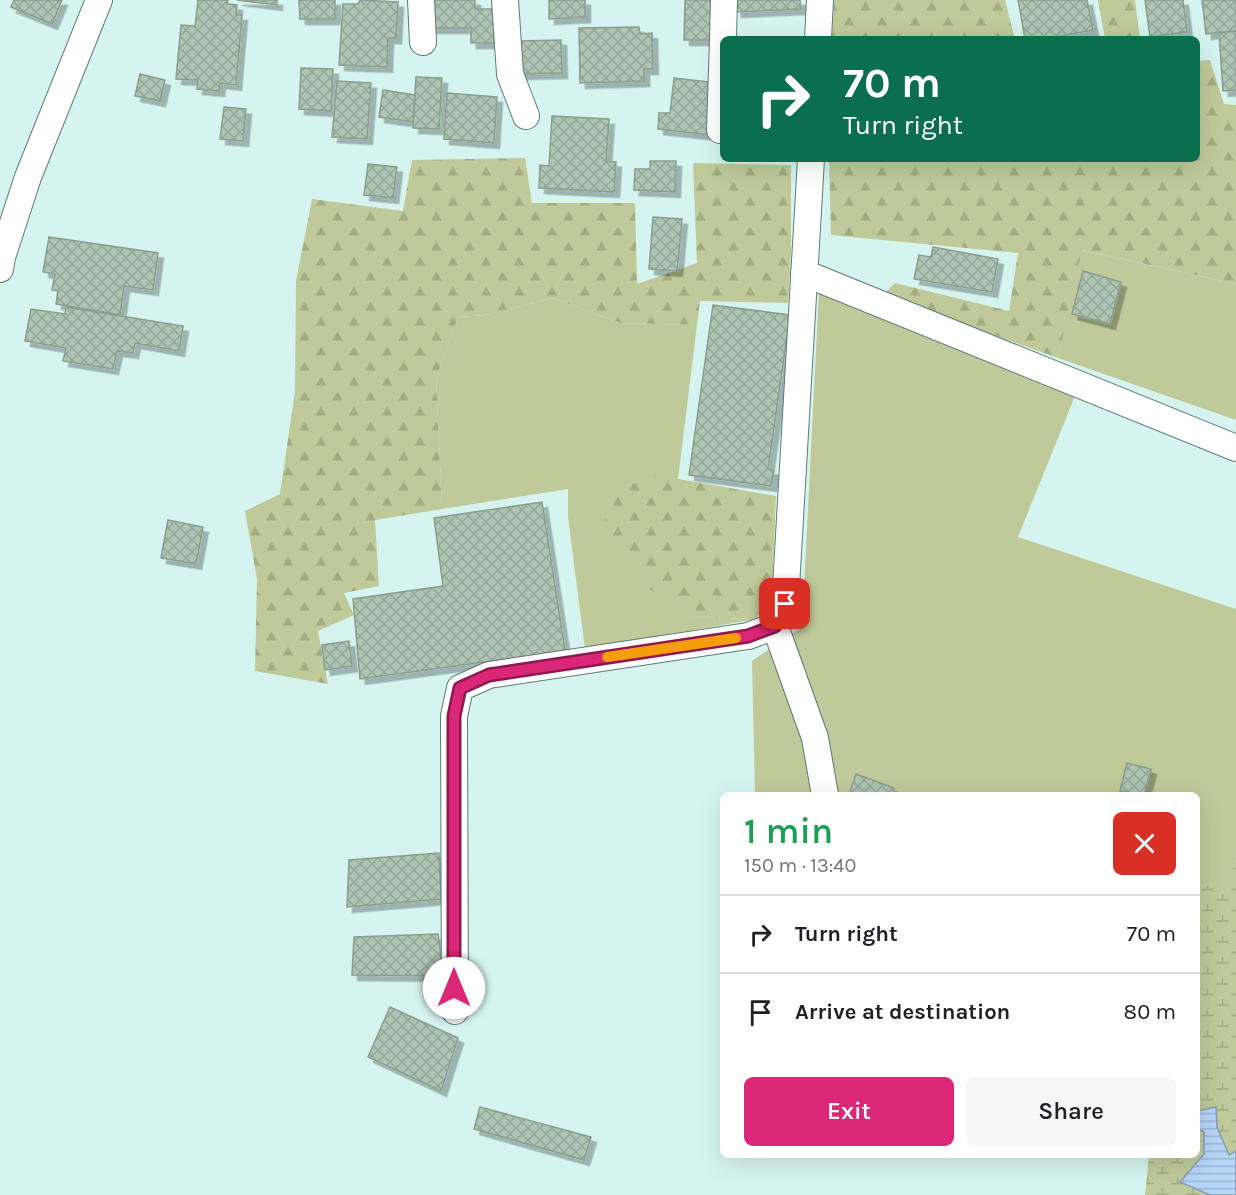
<!DOCTYPE html>
<html lang="en">
<head>
<meta charset="utf-8">
<style>
  body { margin:0; font-family:Karla,sans-serif; background:#f6f6f6; color:#202124; height:100vh; display:flex; flex-direction:column; font-size:22px; white-space:nowrap }
  * { box-sizing:border-box; margin:0 }
  p { font-size:20px; color:#757577 }
  .icon { flex:none; width:33px; height:33px; fill:none; stroke:currentColor; stroke-width:2; stroke-linecap:round; stroke-linejoin:round }
  .map { position:relative; flex:1; overflow:hidden }
  .side { position:absolute; left:720px; top:792px; width:480px; height:366px; display:flex; flex-direction:column; background:#fff; border-radius:9px; box-shadow:0 6px 24px #0002 }
  .side>* { flex:none }
  .hud { position:absolute; left:720px; top:36px; width:480px; height:126px; border-radius:9px; box-shadow:0 6px 24px #0002; background:#0b6e4f; color:#fff; overflow:hidden }
  .pin { position:absolute; display:grid; place-items:center; width:51px; height:51px; color:#fff; margin:-26px; border-radius:12px; box-shadow:0 3px 9px #0006 }
  .me { position:absolute; width:66px; margin:-33px; rotate:0deg; stroke-linejoin:round; filter:drop-shadow(0 0 4px #0008) }
  .turn { display:flex; align-items:center; gap:21px; height:126px; padding:0 24px; font-size:27px }
  .turn .icon { width:78px; height:78px; stroke-width:2.5 }
  .turn b { display:block; font-size:42px; line-height:51px }
  .round { display:grid; place-items:center; flex:none; width:63px; height:63px; border-radius:9px; background:#f6f6f6 }
  .headline { display:flex; align-items:center; justify-content:space-between; height:102px; padding:0 24px }
  h1 { font-size:36px; font-weight:600; line-height:45px; color:#1e9e55 }
  .cta { display:flex; gap:12px; margin-top:auto; padding:12px 24px }
  .cta a { flex:1; height:69px; border-radius:9px; background:#db2777; color:#fff; font-size:24px; font-weight:600; line-height:69px; text-align:center }
  .cta a+a { background:#f6f6f6; color:#202124 }
  ul { padding:0; list-style:none }
  li { display:flex; align-items:center; gap:18px; height:78px; padding:0 24px; border-top:2px solid #e0e0e0 }
  li div { flex:1 }
  li b { display:block; font-size:22px }
  li em { font-style:normal }
  .map>svg:first-child { display:block }
  .green { fill:#bfc999 }
  .forest { fill:url(#forest-firs) }
  .wetland { fill:url(#wetland-marsh) }
  .water { fill:url(#water-rules); stroke:#849db4; stroke-width:1.5 }
  .building { fill:url(#building-cross-hatch); stroke:#8a9e8e; stroke-width:1.5; filter:url(#shadow) }
  .lines { fill:none; stroke-linecap:round; stroke-linejoin:round }
  .minor-casing { stroke:#5e7a75; stroke-width:28 }
  .minor { stroke:#fff; stroke-width:26 }
  .route-casing { stroke:#8e194d; stroke-width:15 }
  .route { stroke:#db2777; stroke-width:10 }
  .slow { stroke:#f59e0b; stroke-width:10 }
</style>
</head>
<body>
<div class="map">
<svg width="1236" height="1195" viewBox="0 0 1236 1195">
  <defs>
    <pattern id="forest-firs" width="22" height="20" patternUnits="userSpaceOnUse" patternTransform="scale(1.5)"><rect width="22" height="20" fill="#bfc999"/><path d="M5 1l3.5 6h-7zM16 11l3.5 6h-7z" fill="#a3ac83"/></pattern>
    <pattern id="wetland-marsh" width="20" height="14" patternUnits="userSpaceOnUse" patternTransform="scale(1.5)"><rect width="20" height="14" fill="#bfc999"/><path d="M1 5h8M5 5V1M11 12h8M15 12V8" fill="none" stroke="#a3ac83"/></pattern>
    <pattern id="water-rules" width="6" height="5" patternUnits="userSpaceOnUse" patternTransform="scale(1.5)"><rect width="6" height="5" fill="#b6d5f7"/><path d="M0 2.5h6" fill="none" stroke="#9bb6d3"/></pattern>
    <pattern id="building-cross-hatch" width="8" height="8" patternUnits="userSpaceOnUse" patternTransform="scale(1.5)"><rect width="8" height="8" fill="#aec3b2"/><path d="M0 0l8 8M0 8l8-8" fill="none" stroke="#94a798"/></pattern>
    <filter id="shadow"><feDropShadow dx="5.5" dy="5.5" stdDeviation="0" flood-color="#0004"/></filter>
  </defs>
  <rect width="100%" height="100%" fill="#d6f4ef"/>
  <g class="green">
    <path d="M1081 250 1236 284V420L1058 358Z"/>
    <path d="M819 291 1075 396 1018 537 1236 609V858L1233 879 1197 888V795H755L752 661 802 627Z"/>
    <path d="M553 298 620 323 697 325 678 479 689 617 756 619 585 649 568 517V489L442 509 436 378 458 317 486 315Z"/>
  </g>
  <g class="forest">
    <path d="M834 0H1005L1015 39H832Z"/>
    <path d="M1098 0H1135L1140 39H1105Z"/>
    <path d="M1210 60 1224 104 1236 105V284L1082 250 1058 358 883 295 895 283 1009 311 1018 253 831 235 829 161 1197 159V61Z"/>
    <path d="M525 158 532 203H635L637 284 697 263 693 163 791 165V252L788 303 700 301 697 325 620 323 553 298 486 315 458 317 436 378 442 509 375 520 379 586 344 593 354 615 318 631 328 684 255 671 257 579 245 511 280 494 295 391 296 281 312 199 403 211 412 160Z"/>
    <path d="M666 471 678 479 776 496 772 590 756 619 689 617 648 588 602 527 618 489Z"/>
  </g>
  <path class="wetland" d="M1236 858V1195H1145L1149 1155H1197V888L1232 879Z"/>
  <path class="water" d="M1216 1107 1217 1127 1229 1155 1236 1151V1195H1210L1180 1182 1204 1154V1132L1197 1128V1111Z"/>
  <g class="building">
    <path d="M14 0H62L52 24 11 7Z"/>
    <path d="M198 0H228L227 4 237 5 236 15H242L236 85 220 83 219 91 197 89 198 80 176 79 181 25 195 26Z"/>
    <path d="M237 0H277V5Z"/>
    <path d="M299 0H335V19H300Z"/>
    <path d="M360 0 398 2 396 38H388L387 67 339 65 343 4H358Z"/>
    <path d="M429 0H475V9H494V43H471V28H429Z"/>
    <path d="M549 0H585V17L549 19Z"/>
    <path d="M685 0H718V40H684Z"/>
    <path d="M735 0H800L801 9 736 12Z"/>
    <path d="M1018 0H1087L1093 30 1045 39H1025Z"/>
    <path d="M1145 0H1183L1187 32 1150 37Z"/>
    <path d="M1202 0H1236V31L1206 34Z"/>
    <path d="M639 27 640 34 652 33 653 69H644V81L580 83 579 28Z"/>
    <path d="M1236 31V90L1223 91 1219 33Z"/>
    <path d="M561 40 562 73 520 74 519 41Z"/>
    <path d="M301 68 333 69 331 111 299 109Z"/>
    <path d="M140 74 165 80 160 101 135 96Z"/>
    <path d="M416 77 442 78 439 129 413 128Z"/>
    <path d="M674 78 717 83 711 135 658 129 659 113H670Z"/>
    <path d="M337 81 371 83 367 139 332 137Z"/>
    <path d="M383 90 415 95 413 122 379 117Z"/>
    <path d="M447 93 497 97 494 143 444 139Z"/>
    <path d="M224 107 246 109 243 141 220 139Z"/>
    <path d="M552 116 609 119 606 161 616 162 614 192 539 188 540 165 549 166Z"/>
    <path d="M650 161H676L675 192 634 190 635 169H650Z"/>
    <path d="M368 164 397 167 393 198 364 195Z"/>
    <path d="M653 217 682 219 677 271 649 269Z"/>
    <path d="M49 237 158 253 153 290 124 286 120 315 56 304 58 291 52 290 55 274 43 272Z"/>
    <path d="M933 247 998 259 992 292 914 279 919 255 931 257Z"/>
    <path d="M1083 271 1121 282 1110 324 1072 314Z"/>
    <path d="M713 305 790 315 768 469 774 470 771 486 689 475Z"/>
    <path d="M66 307 183 326 179 351 135 343 133 353 117 351 113 369 63 361 66 348 25 341 31 309 65 314Z"/>
    <path d="M542 502 565 651 360 679 353 599 443 586 434 518Z"/>
    <path d="M168 520 203 527 196 564 161 558Z"/>
    <path d="M349 641 352 666 325 670 322 645Z"/>
    <path d="M1127 763 1151 769 1144 795 1120 791Z"/>
    <path d="M856 774 894 788 892 795H849Z"/>
    <path d="M439 853 441 899 347 907 349 860Z"/>
    <path d="M438 934 444 976 352 975 354 937Z"/>
    <path d="M390 1007 458 1038 441 1091 368 1057Z"/>
    <path d="M480 1107 591 1137 584 1160 474 1129Z"/>
  </g>
  <g class="lines">
    <defs>
      <g id="minor">
        <path d="M421 0 423 42"/>
        <path d="M505 0 510 74 526 116"/>
        <path d="M723 39 724 0"/>
        <path d="M818 39 820 0"/>
        <path d="M720 130 723 40"/>
        <path d="M0 269 2 257 28 177 99 0"/>
        <path d="M804 273 1236 448"/>
        <path d="M775 626 815 738 825 795"/>
        <path d="M455 1011 454 716 460 688 489 675 748 636 775 626 785 604 811 159"/>
      </g>
    </defs>
    <use href="#minor" class="minor-casing"/>
    <use href="#minor" class="minor"/>
  </g>
  <g class="lines">
    <defs>
      <path id="route" d="M454 988V716L460 688 489 675 748 636 775 626 785 604"/>
    </defs>
    <use href="#route" class="route-casing"/>
    <use href="#route" class="route"/>
    <path class="slow" d="M607 657 736 638"/>
  </g>
</svg>
<div class="pin" style="left:785px;top:604px;background:#d93025"><svg class="icon" aria-label="arrive" viewBox="0 0 24 24"><path d="M6 21V4h12l-3 4 3 4H6"/></svg></div>
<svg class="me" style="left:454px;top:988px" viewBox="-20 -20 40 40"><circle r="19" fill="#fff"/><path d="M0-13L10 11 0 6-10 11z" fill="#db2777"/></svg>
<div class="hud">
<div class="turn"><svg class="icon" aria-label="right" viewBox="0 0 24 24"><path d="M7 20v-9h11M14 6l5 5-5 5"/></svg><div><b>70 m</b>Turn right</div></div>
</div>
<section class="side">
<div class="headline"><div><h1>1 min</h1><p>150 m · 13:40</p></div><a class="round" style="background:#d93025;color:#fff"><svg class="icon" aria-label="close" viewBox="0 0 24 24"><path d="M6 6l12 12M18 6L6 18"/></svg></a></div>
<ul>
<li><svg class="icon" aria-label="right" viewBox="0 0 24 24"><path d="M7 20v-9h11M14 6l5 5-5 5"/></svg><div><b>Turn right</b></div><em>70 m</em></li>
<li><svg class="icon" aria-label="arrive" viewBox="0 0 24 24"><path d="M6 21V4h12l-3 4 3 4H6"/></svg><div><b>Arrive at destination</b></div><em>80 m</em></li>
</ul>
<div class="cta"><a>Exit</a><a>Share</a></div>
</section>
</div>
</body>
</html>
